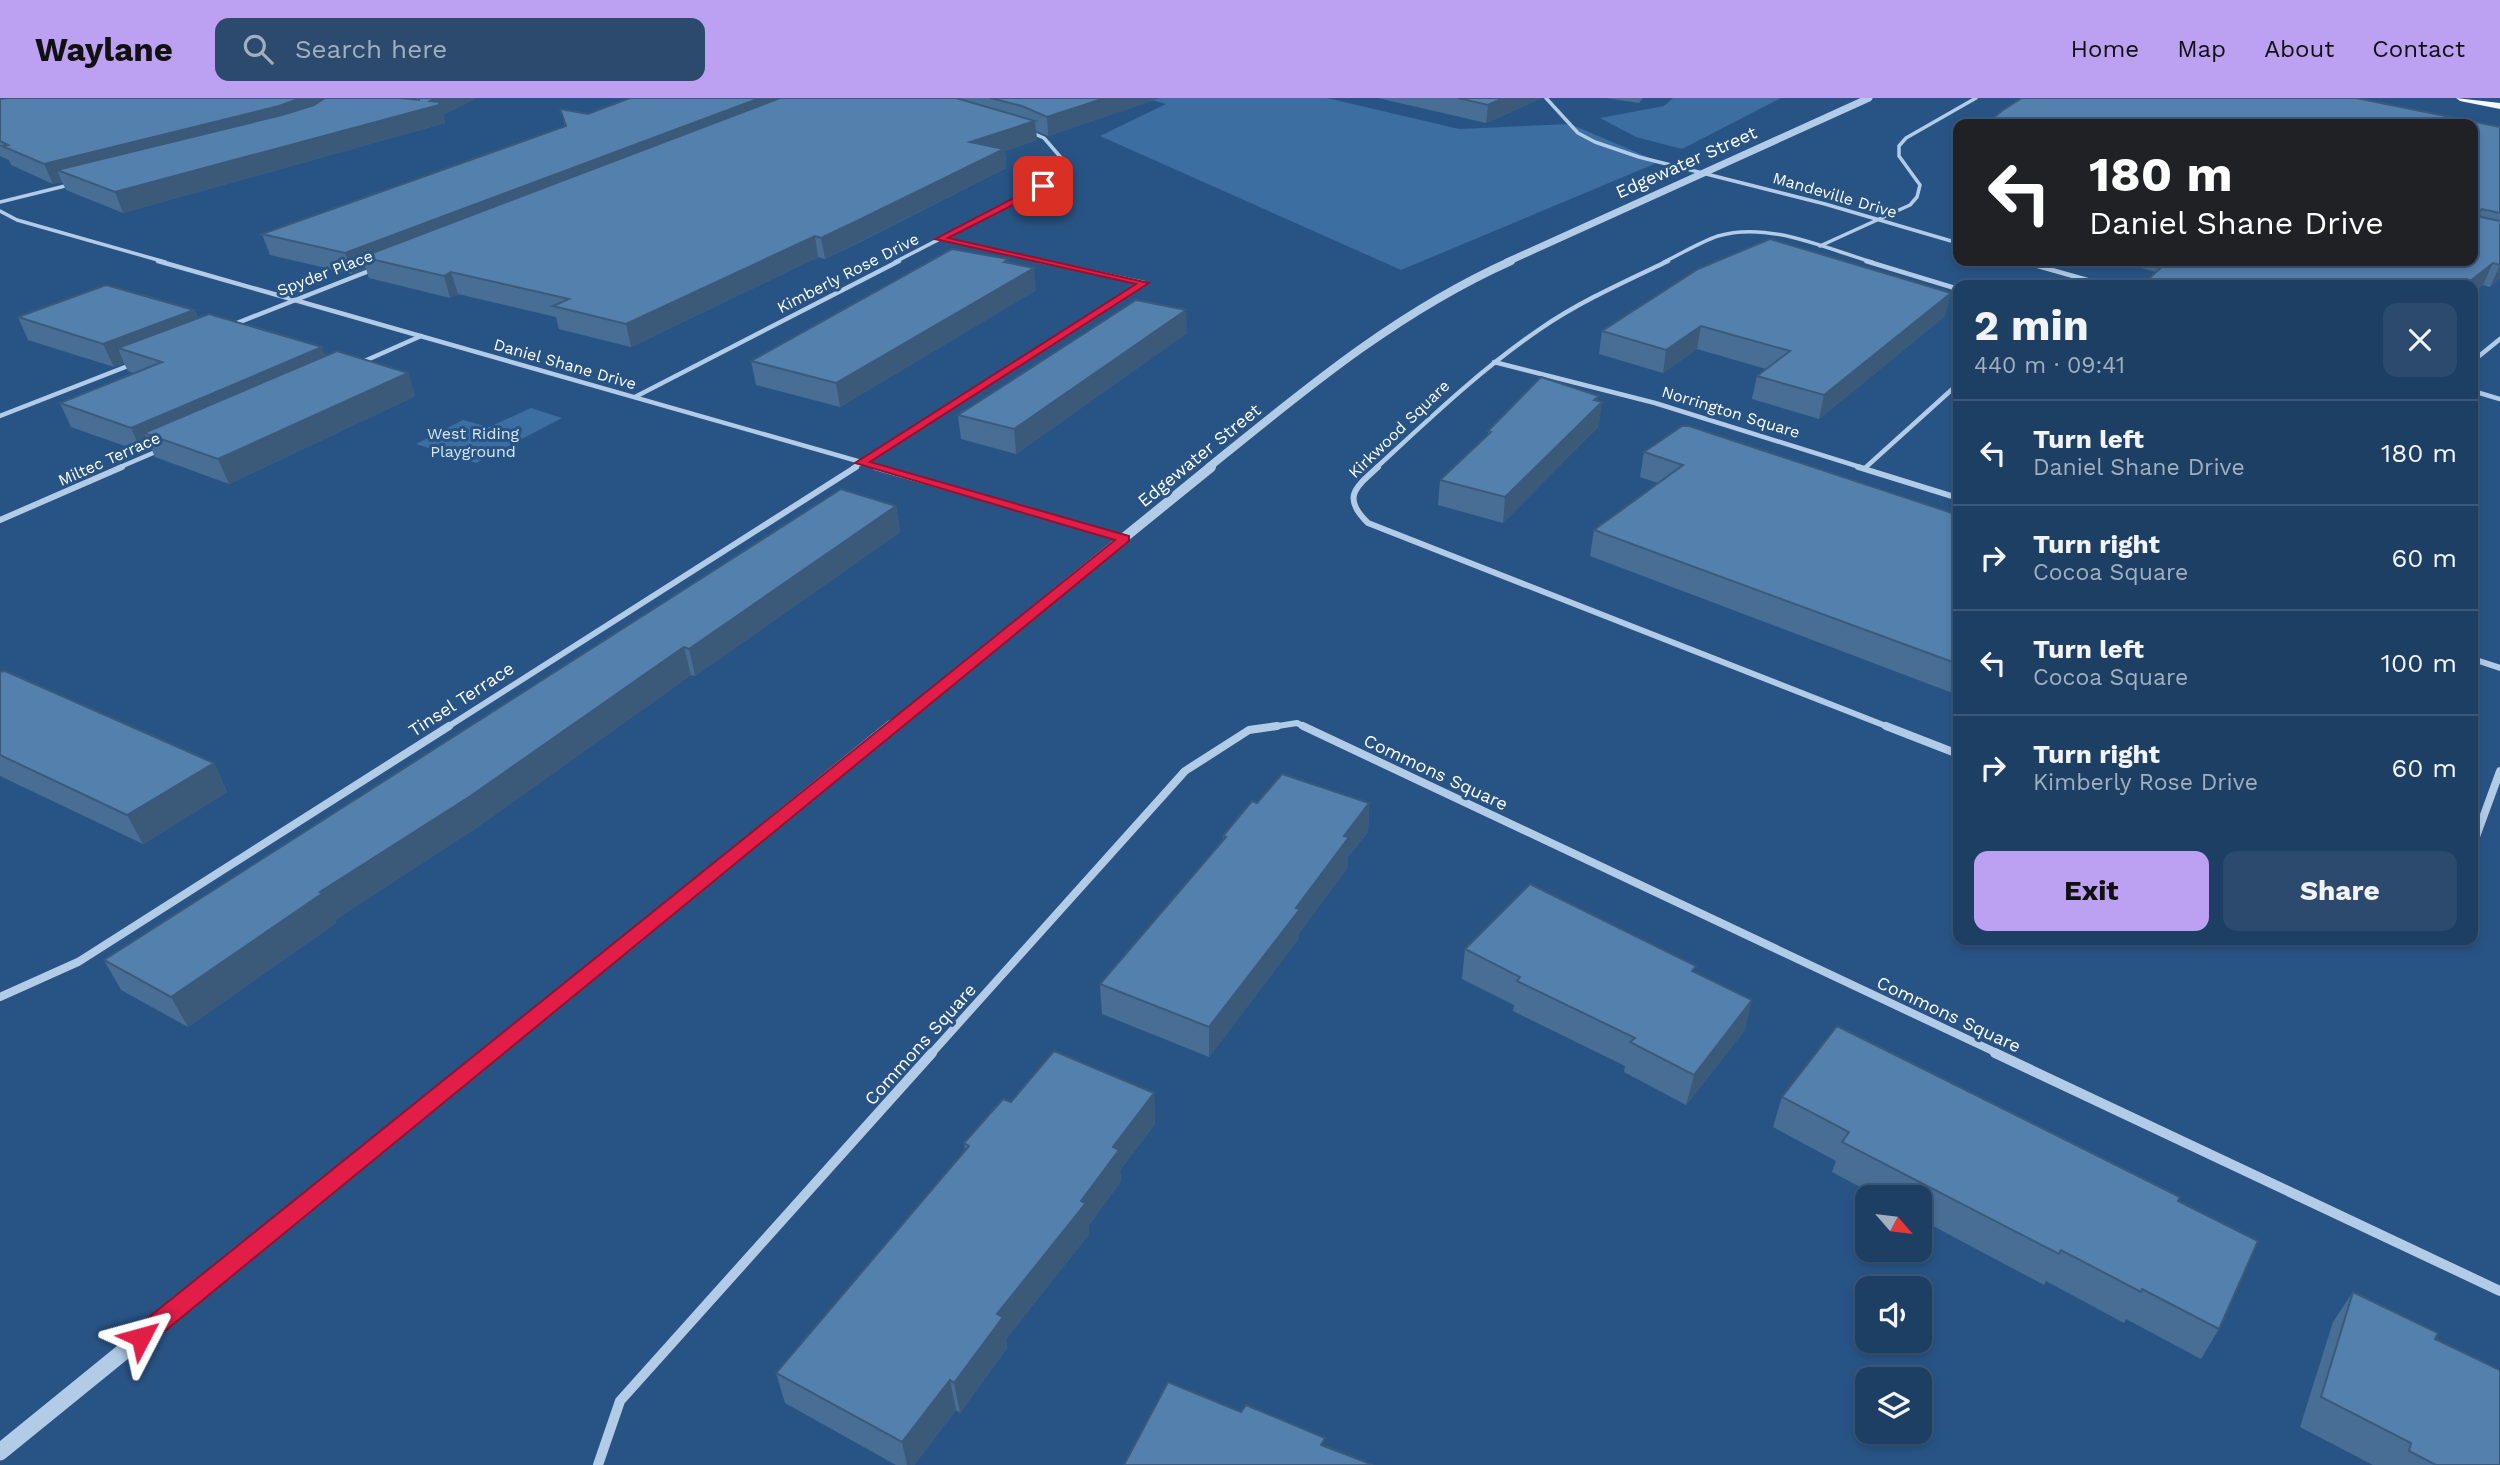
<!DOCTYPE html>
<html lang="en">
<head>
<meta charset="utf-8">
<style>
  body { margin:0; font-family:"Work Sans",sans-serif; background:#2b4a6d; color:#f1f3f6; height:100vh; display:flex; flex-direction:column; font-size:26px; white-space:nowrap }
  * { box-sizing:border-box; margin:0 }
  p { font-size:23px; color:#a1afbf }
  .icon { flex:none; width:38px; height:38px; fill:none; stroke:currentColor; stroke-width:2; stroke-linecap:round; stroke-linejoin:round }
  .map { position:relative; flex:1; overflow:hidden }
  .panel { position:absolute; left:1953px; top:182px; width:525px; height:665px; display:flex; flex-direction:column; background:#1e3f64; border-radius:14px; box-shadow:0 4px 10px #0003,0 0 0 2px #3c5878 }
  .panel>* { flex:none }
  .hud { position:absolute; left:1953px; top:21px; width:525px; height:147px; border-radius:14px; box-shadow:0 4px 10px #0003,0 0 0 2px #3c5878; background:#202124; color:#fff; overflow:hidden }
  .needle { width:46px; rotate:118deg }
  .fabs { position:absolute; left:1855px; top:1087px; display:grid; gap:14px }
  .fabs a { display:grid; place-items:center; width:77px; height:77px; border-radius:14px; background:#1e3f64; box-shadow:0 4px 10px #0003,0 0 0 2px #3c5878; font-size:35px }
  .pin { position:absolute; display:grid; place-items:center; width:60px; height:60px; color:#fff; margin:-30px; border-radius:14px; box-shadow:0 4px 10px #0006 }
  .me { position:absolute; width:77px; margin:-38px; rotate:51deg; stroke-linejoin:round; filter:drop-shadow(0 0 5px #0008) }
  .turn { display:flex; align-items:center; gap:24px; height:147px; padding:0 21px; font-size:32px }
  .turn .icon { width:91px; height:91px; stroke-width:2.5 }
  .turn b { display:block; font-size:49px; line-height:60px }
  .round { display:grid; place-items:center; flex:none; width:74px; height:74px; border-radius:14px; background:#2b4a6d }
  .overview { display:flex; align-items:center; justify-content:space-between; height:119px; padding:0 21px }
  h1 { font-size:42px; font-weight:700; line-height:52px }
  .primary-button { display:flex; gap:14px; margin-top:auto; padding:14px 21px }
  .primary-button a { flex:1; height:80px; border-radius:14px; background:#bca0f2; color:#111; font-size:28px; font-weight:700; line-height:80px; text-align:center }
  .primary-button a+a { background:#2b4a6d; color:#f1f3f6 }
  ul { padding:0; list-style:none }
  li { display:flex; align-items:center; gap:21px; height:105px; padding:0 21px; border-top:2px solid #3c5878 }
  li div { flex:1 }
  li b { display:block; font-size:26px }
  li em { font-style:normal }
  header { display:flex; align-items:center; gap:42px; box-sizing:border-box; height:98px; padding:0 35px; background:#bca0f2; color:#111 }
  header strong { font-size:33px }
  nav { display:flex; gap:38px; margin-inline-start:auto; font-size:24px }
  .search { width:490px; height:63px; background:#2b4a6d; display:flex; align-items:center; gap:18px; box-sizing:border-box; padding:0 24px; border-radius:14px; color:#a1afbf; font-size:26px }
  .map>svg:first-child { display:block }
  .green { fill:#3c6ea1 }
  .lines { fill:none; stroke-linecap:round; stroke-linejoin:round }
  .minor-far4 { stroke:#b2cce7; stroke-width:3.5 }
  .minor-far3 { stroke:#b2cce7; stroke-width:4.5 }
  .minor-far2 { stroke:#b2cce7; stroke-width:6 }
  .minor-far1 { stroke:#b2cce7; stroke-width:8 }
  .minor { stroke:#b2cce7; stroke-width:10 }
  .tertiary-far4 { stroke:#b2cce7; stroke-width:7 }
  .tertiary-far3 { stroke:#b2cce7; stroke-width:8 }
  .tertiary-far2 { stroke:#b2cce7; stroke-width:10 }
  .tertiary-far1 { stroke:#b2cce7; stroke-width:13 }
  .tertiary { stroke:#b2cce7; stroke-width:17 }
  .primary { fill:#f4f8fe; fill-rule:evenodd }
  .wall { fill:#486e96 }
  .shaded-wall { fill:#3b5a7a }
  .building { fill:#5480ae; stroke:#3b5a7a; stroke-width:2 }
  .route { fill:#e11d48; stroke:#92132f; stroke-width:2 }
  .labels { text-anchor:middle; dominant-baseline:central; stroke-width:6; stroke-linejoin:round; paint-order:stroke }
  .far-street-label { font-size:16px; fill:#fff; stroke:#285485 }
  .far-park-label { font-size:16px; fill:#d6e6f6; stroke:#285485 }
  .street-label { font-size:18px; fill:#fff; stroke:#285485 }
</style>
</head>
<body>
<header>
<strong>Waylane</strong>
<div class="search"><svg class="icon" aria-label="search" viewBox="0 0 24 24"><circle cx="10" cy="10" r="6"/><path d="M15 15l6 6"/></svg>Search here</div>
<nav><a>Home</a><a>Map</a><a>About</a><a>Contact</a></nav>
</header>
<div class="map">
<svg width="2500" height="1367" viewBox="0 0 2500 1367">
  <rect width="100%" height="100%" fill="#285485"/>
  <g class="green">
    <path d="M1145 0H1327L1459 31 1570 26 1659 64 1401 172 1100 38 1166 6Z"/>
    <path d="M1673 0H1781L1682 51 1636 39 1600 20 1664 8Z"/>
    <path d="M531 310 562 320 476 365 416 346 463 322 489 329Z"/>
  </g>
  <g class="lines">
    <g class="minor-far4">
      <path d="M1546 0 1578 35 1595 44 1639 59 1825 106 1958 145"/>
      <path d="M0 104 73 86"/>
      <path d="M0 113 17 122 165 164"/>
      <path d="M940 141 1048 164"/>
      <path d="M1820 148 1910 107 1917 99 1920 87 1899 58V48L1906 40 1976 0"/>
      <path d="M2020 163 2025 164"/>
      <path d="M895 164 1043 88 1057 76 1063 62 1044 40 1030 34"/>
      <path d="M1664 164C1681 156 1700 144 1718 138 1768 123 1824 150 1872 164"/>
    </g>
    <g class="minor-far3">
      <path d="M158 163 882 370"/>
      <path d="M1866 163 1958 191"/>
      <path d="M2020 163 2105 187"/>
      <path d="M232 227 374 171"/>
      <path d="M2473 263 2500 241"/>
      <path d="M1494 264 1655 305 1863 370"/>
      <path d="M360 265 421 238"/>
      <path d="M2473 293 2500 301"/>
      <path d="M635 299 899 163"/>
      <path d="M0 318 133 266"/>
      <path d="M118 370 160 352"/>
      <path d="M853 370 1144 185 1040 163"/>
      <path d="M1376 370C1429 321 1480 272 1540 231 1579 204 1624 184 1668 163"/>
      <path d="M1865 370 1958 286"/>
    </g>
    <g class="minor-far2">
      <path d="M875 369 1124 440"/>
      <path d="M1378 369C1356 389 1341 399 1368 425L1891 630"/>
      <path d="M1858 369 1958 400"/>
      <path d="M0 422 122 369"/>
      <path d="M2473 561 2500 570"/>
      <path d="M446 630 856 369"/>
      <path d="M1265 630 1297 625 1307 630"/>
    </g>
    <g class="minor-far1">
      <path d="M1303 628 1999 956"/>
      <path d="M1886 628 1958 656"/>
      <path d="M2473 747 2500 673"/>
      <path d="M0 899 78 864 449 628"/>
      <path d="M931 956 1185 673 1249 632 1277 628"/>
    </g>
    <g class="minor">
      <path d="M1995 955 2500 1193"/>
      <path d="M598 1367 620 1303 932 955"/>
    </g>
    <path class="tertiary-far4" d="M1507 164 1869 0"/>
    <path class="tertiary-far3" d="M1208 370C1304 292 1397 214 1511 163"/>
    <path class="tertiary-far2" d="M890 630 1211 369"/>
    <path class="tertiary-far1" d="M488 956 892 628"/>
    <path class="tertiary" d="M0 1354 491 955"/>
    <path class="primary" d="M2456 0 2500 5V11L2460 3Z"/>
  </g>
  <g class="wall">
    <path d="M6 0H323V1L417 2 416 0H476L443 17 445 25 123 115 66 92 62 84 53 86 11 67 9 62 0 58V1Z"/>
    <path d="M630 0H1160L1048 38 1036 33 1037 42 1005 53 1006 70 862 143 825 161 818 159 631 249 559 231 556 219 458 196 450 200 369 180 366 171 352 176 270 157 262 136 565 28 560 11 588 16Z"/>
    <path d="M1378 0H1542L1486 25Z"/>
    <path d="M1606 0H1643L1639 5Z"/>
    <path d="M2473 26 2500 29V180L2490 189 2483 187 2473 195V187L2156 174 2115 163H2473Z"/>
    <path d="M1009 165 1036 192 840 309 756 287 751 263Z"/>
    <path d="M1951 195 1945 218 1819 321 1752 301 1757 278 1766 271 1697 251 1663 275 1599 256 1602 233Z"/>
    <path d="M194 212 198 220 326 258 408 275 415 298 229 386 155 359 151 350 142 354 71 329 60 305 133 275 128 273 124 265 114 269 28 242 18 219Z"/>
    <path d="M1187 235 1016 356 961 341 958 317Z"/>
    <path d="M1598 303 1599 328 1503 425 1438 407 1440 382 1488 337V333Z"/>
    <path d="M1644 354 1958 417V597L1590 458 1594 432 1658 385 1640 379Z"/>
    <path d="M896 408 900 434 695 578 691 577 479 728 335 822 336 825 188 929 121 892 104 862Z"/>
    <path d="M0 574 214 665 227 694 143 746 0 678Z"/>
    <path d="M1257 705H1369L1368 734 1348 759V769L1299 835V840L1209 959 1102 916 1100 886 1223 744V738Z"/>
    <path d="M1465 851 1695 874 1745 932 1686 1007 1624 974 1625 968 1513 913 1514 907 1462 881Z"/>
    <path d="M1154 995 1155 1026 1120 1072 1121 1083 1089 1127V1136L1006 1241 1007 1250 960 1315 956 1312 914 1367H896L785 1305 776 1275 965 1053 964 1045 1011 1004Z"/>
    <path d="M1782 999 2178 1103 2219 1231 2201 1261 2126 1221 2124 1225 2046 1183 2044 1187 1920 1121V1099H1879L1832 1074 1836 1063 1773 1029Z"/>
    <path d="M2353 1194 2435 1241 2500 1367H2373L2300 1329 2333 1224Z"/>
  </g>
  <g class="shaded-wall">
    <path d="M301 0H323L326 11 57 72 62 84 53 86 44 66Z"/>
    <path d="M435 0H476L443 17 445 25 123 115 115 94 430 3Z"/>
    <path d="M760 0H810L362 159 366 171 352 176 345 155Z"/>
    <path d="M1105 0H1160L1048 38 1047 19Z"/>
    <path d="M1503 0H1542L1486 25 1488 7Z"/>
    <path d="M1035 23 1037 42 1005 53 1006 70 825 161 821 140 970 44Z"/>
    <path d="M815 138 818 159 631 249 626 226Z"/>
    <path d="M2493 165 2483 187 2473 195V187H2465Z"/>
    <path d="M2500 167V180L2490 189Z"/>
    <path d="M1034 170 1036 192 840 309 836 285Z"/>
    <path d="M451 174 458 196 450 200 444 178Z"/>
    <path d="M1951 195 1945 218 1819 321 1824 297Z"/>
    <path d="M194 212 203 234 118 250 124 265 114 269 103 246Z"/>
    <path d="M1186 212 1187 235 1016 356 1014 331Z"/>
    <path d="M1701 228 1697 251 1663 275 1666 252Z"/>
    <path d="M322 249 331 272 144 335 151 350 142 354 131 330Z"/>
    <path d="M408 275 415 298 229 386 218 361Z"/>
    <path d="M1599 298 1597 309 1602 304 1599 328 1503 425 1505 399 1594 302Z"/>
    <path d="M896 408 900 434 695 578 689 551Z"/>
    <path d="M684 549 691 577 479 728 335 822 336 825 188 929 171 899 320 794Z"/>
    <path d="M214 665 227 694 143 746 127 717Z"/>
    <path d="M1369 705 1368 734 1348 759V769L1299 835V840L1209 959V929L1296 810 1344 738Z"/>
    <path d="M1752 902 1745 932 1686 1007 1694 977Z"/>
    <path d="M1154 995 1155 1026 1120 1072 1121 1083 1089 1127V1136L1006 1241 1007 1250 960 1315 954 1285 997 1216 1081 1103 1113 1049Z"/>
    <path d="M950 1282 956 1312 914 1367H907L902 1344Z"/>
  </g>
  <g class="building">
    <path d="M6 0H301L279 8 44 66 2 48 8 47 0 43V1Z"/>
    <path d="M325 0H400L419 2V0H435L430 3 439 4V7L115 94 57 72 282 17 314 7Z"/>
    <path d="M630 0H760L345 155 262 136 566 28 560 11 588 16Z"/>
    <path d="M780 0H956L1035 23 970 44 1004 51 859 122 821 140 815 138 626 226 553 208 569 201 451 174 444 178 362 159Z"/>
    <path d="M990 0H1105L1047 19 1022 8Z"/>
    <path d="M1458 0H1503L1488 7Z"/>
    <path d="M2022 0H2356L2500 29V115L2482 111 2478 115 2481 119 2500 123V167L2493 165 2465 187H2142L2168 163H2473V26H1986L2003 12Z"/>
    <path d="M1770 141 1951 195 1824 297 1757 278 1790 253 1701 228 1666 252 1602 233 1698 171Z"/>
    <path d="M952 151 1008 161 1004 164 1034 170 836 285 751 263Z"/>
    <path d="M106 187 194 212 103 246 18 219Z"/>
    <path d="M1136 202 1186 212 1014 331 958 317Z"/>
    <path d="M209 216 322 249 131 330 60 305 162 264 118 250Z"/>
    <path d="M337 253 408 275 218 361 144 335Z"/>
    <path d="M1541 279 1599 298 1594 302 1602 304 1505 399 1440 382 1491 334 1488 333Z"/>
    <path d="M1682 328H1689L1958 417V566L1594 432 1683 367 1644 354Z"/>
    <path d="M841 391 896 408 689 551 684 549 469 699 320 794 323 795 171 899 104 862Z"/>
    <path d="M5 573 214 665 127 717 0 657V574Z"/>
    <path d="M1282 676 1369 705 1344 738 1349 739 1296 810 1300 811 1209 929 1100 886 1226 739 1223 738 1252 703 1257 705Z"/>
    <path d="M1530 786 1696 868 1692 873 1752 902 1694 977 1630 944 1635 940 1517 883 1520 879 1465 851Z"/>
    <path d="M1837 928 2180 1099 2178 1103 2258 1143 2219 1231 2142 1191 2141 1194 2061 1152 2059 1156 1842 1044 1849 1034 1782 999Z"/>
    <path d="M1054 953 1154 995 1113 1049 1119 1052 1081 1103 1086 1105 997 1216 1003 1219 954 1285 950 1282 902 1344 776 1275 969 1048 964 1045 1003 1001 1011 1004Z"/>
    <path d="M2353 1194 2438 1235 2435 1241 2500 1272V1367H2436L2409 1353 2411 1345 2321 1299Z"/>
    <path d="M1168 1284 1241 1314 1246 1307 1325 1340 1321 1347 1373 1367H1124Z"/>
  </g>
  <path class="route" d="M1043 85 1046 90 948 140 1149 185 870 364 1129 438V443L149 1246 141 1249 133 1246 129 1239 133 1232 1115 442 855 365 1136 186 935 141Z"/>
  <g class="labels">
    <g class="far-street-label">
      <text transform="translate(1835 97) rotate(16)">Mandeville Drive</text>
      <text transform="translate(325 175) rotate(-21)">Spyder Place</text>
      <text transform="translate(848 175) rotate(-27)">Kimberly Rose Drive</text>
      <text transform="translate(565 266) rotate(16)">Daniel Shane Drive</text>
      <text transform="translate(1731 314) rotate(17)">Norrington Square</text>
      <text transform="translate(1399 331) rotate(-44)">Kirkwood Square</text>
      <text transform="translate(109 361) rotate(-24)">Miltec Terrace</text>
    </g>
    <g class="far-park-label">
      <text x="473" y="335">West Riding<tspan x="473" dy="18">Playground</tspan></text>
    </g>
    <g class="street-label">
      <text transform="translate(1686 64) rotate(-24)">Edgewater Street</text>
      <text transform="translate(1199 357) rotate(-39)">Edgewater Street</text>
      <text transform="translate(461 601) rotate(-33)">Tinsel Terrace</text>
      <text transform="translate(1436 674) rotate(25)">Commons Square</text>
      <text transform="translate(1949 916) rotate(25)">Commons Square</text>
      <text transform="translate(920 946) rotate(-48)">Commons Square</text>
    </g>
  </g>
</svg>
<div class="fabs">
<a><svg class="needle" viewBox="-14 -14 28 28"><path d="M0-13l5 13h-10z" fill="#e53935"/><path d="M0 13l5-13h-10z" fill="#a1afbf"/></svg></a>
<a><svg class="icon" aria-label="sound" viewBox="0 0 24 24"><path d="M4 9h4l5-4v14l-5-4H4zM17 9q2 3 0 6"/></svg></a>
<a><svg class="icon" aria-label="layers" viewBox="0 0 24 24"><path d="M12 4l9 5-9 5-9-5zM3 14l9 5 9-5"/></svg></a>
</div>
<div class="pin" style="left:1043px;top:88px;background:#d93025"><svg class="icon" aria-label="arrive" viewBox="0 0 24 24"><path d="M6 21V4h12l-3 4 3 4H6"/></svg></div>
<svg class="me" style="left:141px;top:1239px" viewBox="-20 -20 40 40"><path d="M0-17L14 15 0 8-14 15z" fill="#e11d48" stroke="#fff" stroke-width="4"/></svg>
<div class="hud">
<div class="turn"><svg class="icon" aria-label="left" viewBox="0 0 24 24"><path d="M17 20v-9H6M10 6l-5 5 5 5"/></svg><div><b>180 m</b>Daniel Shane Drive</div></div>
</div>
<section class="panel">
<div class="overview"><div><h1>2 min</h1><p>440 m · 09:41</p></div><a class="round"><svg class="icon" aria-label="close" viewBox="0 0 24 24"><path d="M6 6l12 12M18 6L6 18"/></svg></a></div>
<ul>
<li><svg class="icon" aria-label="left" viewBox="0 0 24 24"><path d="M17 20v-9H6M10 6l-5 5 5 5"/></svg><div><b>Turn left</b><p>Daniel Shane Drive</p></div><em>180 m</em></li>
<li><svg class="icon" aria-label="right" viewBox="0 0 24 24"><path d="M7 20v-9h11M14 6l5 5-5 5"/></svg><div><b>Turn right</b><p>Cocoa Square</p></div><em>60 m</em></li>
<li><svg class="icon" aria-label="left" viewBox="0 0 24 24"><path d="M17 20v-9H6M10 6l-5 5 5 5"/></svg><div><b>Turn left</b><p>Cocoa Square</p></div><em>100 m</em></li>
<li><svg class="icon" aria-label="right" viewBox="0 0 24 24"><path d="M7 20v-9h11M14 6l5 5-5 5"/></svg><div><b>Turn right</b><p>Kimberly Rose Drive</p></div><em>60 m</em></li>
</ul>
<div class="primary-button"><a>Exit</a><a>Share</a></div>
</section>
</div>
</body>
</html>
